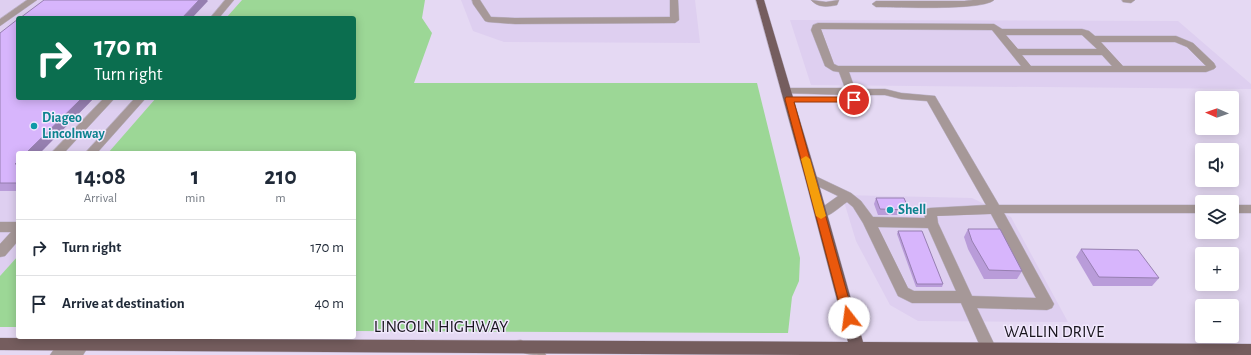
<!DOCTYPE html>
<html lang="en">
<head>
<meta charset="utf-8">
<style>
  body { margin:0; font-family:"Alegreya Sans",sans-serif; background:#f6f6f7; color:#1f2937; height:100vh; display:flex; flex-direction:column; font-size:15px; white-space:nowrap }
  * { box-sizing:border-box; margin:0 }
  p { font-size:13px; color:#747a83 }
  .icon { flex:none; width:22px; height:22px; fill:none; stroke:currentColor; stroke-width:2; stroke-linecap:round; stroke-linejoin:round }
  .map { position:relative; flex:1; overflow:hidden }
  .details { position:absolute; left:16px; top:151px; width:340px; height:188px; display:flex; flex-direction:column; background:#fff; border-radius:4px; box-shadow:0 2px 10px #0003 }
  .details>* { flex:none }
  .hud { position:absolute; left:16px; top:16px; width:340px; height:84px; border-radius:4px; box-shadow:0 2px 10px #0003; background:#0b6e4f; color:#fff; overflow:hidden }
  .needle { width:26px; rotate:272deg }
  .tools { position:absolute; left:1195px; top:91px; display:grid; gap:8px }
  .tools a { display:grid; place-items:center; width:44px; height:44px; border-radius:4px; background:#fff; box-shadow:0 2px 10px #0003; font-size:20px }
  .pin { position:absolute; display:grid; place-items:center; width:34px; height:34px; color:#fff; margin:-17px; border:2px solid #fff; border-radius:50%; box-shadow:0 1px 4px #0007 }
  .me { position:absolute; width:44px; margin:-22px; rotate:345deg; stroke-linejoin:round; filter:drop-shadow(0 0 3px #0008) }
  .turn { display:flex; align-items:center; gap:14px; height:84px; padding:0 12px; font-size:18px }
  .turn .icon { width:52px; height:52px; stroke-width:2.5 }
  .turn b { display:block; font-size:28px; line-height:34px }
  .eta { display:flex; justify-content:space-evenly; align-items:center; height:68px; text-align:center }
  .eta b { font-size:24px; font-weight:600; line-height:28px }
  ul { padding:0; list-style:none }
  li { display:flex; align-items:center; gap:12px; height:56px; padding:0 12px; border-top:1px solid #e0e1e3 }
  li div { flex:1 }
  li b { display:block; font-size:15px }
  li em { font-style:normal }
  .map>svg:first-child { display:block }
  .built { fill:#decff0 }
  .green { fill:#9cd796 }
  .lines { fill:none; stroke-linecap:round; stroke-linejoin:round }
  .minor-casing { stroke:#c0b6cd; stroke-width:1 }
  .major-casing { stroke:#c0b6cd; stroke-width:1 }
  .minor { fill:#a69898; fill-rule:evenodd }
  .major { fill:#755d5e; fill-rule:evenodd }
  .wall { fill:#b99cd9 }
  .shaded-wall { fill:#967fb0 }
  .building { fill:#d7b5fc; stroke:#967fb0 }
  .route { fill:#ea580c; stroke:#983908 }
  .slow { fill:#f59e0b }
  .culture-dot { fill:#0f9aa8; stroke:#f1e8fd; stroke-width:1.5 }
  .labels { text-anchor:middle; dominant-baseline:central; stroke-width:3; stroke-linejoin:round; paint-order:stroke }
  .culture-label { font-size:14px; font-weight:bold; fill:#0d838f; stroke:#f1e8fd; text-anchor:start }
  .near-street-label { font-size:17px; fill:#19151e; stroke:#f1e8fd }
</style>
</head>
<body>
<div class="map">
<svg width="1251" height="355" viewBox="0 0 1251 355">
  <rect width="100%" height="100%" fill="#e5d9f3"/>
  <g class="built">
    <path d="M0 0H242L226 18H18V98H156L108 153H18V256L0 276Z"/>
    <path d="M461 0H695L700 43 504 42 473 31Z"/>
    <path d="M790 20 1178 21 1251 84V89L811 85Z"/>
    <path d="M842 195 972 198 1011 217 1068 322 918 321 890 305 856 241Z"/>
  </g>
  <g class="green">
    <path d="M242 0H425L422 18 432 33 414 83H757L800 258 799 281 792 297 788 333 354 331V153H108L156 98H354V18H226Z"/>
    <path d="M18 256V327H0V276Z"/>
  </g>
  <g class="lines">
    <defs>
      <g id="minor">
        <path d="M27 0H37L0 26V19Z"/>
        <path d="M225 0H234L219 18H210Z"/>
        <path d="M472 0H480L491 17 515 18 670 17V0H678L679 20 675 23 515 24 488 22 485 21 473 4Z"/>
        <path d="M811 0 826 2 839 0 837 5C827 7 818 8 811 0Z"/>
        <path d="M973 0H994C983 11 896 7 876 7L872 4 876 1H964Z"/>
        <path d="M1122 0H1135L1131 3 1123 2Z"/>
        <path d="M818 23 994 24 1002 29H1082L1089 31 1095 36H1176L1193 43 1214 63 1216 67 1214 69 1206 72H849L855 89H885L901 93 935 96 999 205H1202V213H1004L1054 304 1052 308 1047 310 977 308 997 350 994 355H984L961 303H912L898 296 863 223 853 207 847 202C838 208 827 220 817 217L815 214 817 211 838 196 807 181 805 178 807 175 811 174 851 193 861 201 873 217 925 218 924 212 926 209 930 208 986 205 927 101 901 99 885 95H857L859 100 854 103 850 102 847 95 782 93 781 91 782 89 786 88H845L839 72 833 71 825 66 811 30 813 25ZM821 29 992 30 1021 66H838L834 64ZM1006 35H1082L1097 49H1018ZM1101 42H1175L1187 47 1206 66H1123ZM1022 55H1102L1112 66H1031ZM991 214 1036 298 972 296 938 223 937 216ZM878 227 928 228 956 291H914L908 288Z"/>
        <path d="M104 98H115L64 153H51Z"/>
        <path d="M135 98H146L97 153H85Z"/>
        <rect x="1232" y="205" width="19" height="8"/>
        <path d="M0 222H18V241L5 256 0 257V244L11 232H0Z"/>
        <path d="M66 338 71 339 73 345C77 338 80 337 87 339L90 344 83 355H67L68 353 67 355H50L61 339Z"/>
        <path d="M521 340 543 350 546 355C534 355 519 355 513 346L516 341Z"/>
      </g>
      <path id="major" d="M756 0H764L817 178 863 342 1251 344V355H805L0 350V338L848 342 805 178Z"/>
    </defs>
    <use href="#minor" class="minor-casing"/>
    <use href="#major" class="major-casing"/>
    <use href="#minor" class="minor"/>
    <use href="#major" class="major"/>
  </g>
  <g class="wall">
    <path d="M0 33 18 98H94L40 153H18V191H0Z"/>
    <path d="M876 198 909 210 907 215H878L874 204Z"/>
    <path d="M968 229 1022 271 1017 279H984L968 249 964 237Z"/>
    <path d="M898 231 943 284 942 287H916L897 234Z"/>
    <path d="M1081 249 1159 278 1152 286H1093L1076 257Z"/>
  </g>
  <g class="shaded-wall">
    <path d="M199 0H207L208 1 192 18H182Z"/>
    <path d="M82 98H94L40 153H26Z"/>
  </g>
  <g class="building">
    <path d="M44 0H199L182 18H20Z"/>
    <path d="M18 19V98H82L26 153H18V161L15 164H18V183H0V33Z"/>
    <path d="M876 198H904L909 210 880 209Z"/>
    <path d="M968 229H1000L1022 271 989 270 972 241Z"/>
    <path d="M898 231H922L943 284H917Z"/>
    <path d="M1081 249 1138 250 1159 278 1099 277Z"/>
  </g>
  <path class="route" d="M786 97H854L858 100 854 102H794L854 318 853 321 849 323 845 321 843 318 785 99Z"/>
  <path class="slow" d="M806 156 810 159 826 216 821 219 816 216 801 159Z"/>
  <g class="culture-dot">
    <circle cx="34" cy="126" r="4"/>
    <circle cx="890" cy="210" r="4"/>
  </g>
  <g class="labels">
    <g class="culture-label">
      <text x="42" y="118">Diageo<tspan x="42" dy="16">Lincolnway</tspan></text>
      <text x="898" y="210">Shell</text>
    </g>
    <g class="near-street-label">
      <text x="441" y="326">LINCOLN HIGHWAY</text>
      <text x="1054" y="331">WALLIN DRIVE</text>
    </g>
  </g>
</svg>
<div class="tools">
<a><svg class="needle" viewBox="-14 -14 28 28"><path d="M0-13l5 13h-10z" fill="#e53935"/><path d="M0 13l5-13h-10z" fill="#747a83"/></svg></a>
<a><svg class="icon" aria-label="sound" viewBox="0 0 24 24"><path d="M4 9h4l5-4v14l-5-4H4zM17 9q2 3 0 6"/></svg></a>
<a><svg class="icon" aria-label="layers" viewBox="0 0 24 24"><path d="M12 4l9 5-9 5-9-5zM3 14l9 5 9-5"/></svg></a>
<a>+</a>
<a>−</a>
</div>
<div class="pin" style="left:854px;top:100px;background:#d93025"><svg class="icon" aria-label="arrive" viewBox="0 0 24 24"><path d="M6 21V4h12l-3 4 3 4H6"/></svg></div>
<svg class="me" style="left:849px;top:318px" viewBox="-20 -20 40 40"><circle r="19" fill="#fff"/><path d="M0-13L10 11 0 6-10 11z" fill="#ea580c"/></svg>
<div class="hud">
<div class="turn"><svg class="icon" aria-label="right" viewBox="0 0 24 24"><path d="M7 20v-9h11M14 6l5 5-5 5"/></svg><div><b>170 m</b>Turn right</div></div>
</div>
<section class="details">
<div class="eta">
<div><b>14:08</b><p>Arrival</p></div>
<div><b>1</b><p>min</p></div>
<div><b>210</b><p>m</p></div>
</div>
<ul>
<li><svg class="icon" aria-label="right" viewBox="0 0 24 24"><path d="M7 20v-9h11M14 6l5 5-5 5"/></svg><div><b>Turn right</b></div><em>170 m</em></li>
<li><svg class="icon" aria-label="arrive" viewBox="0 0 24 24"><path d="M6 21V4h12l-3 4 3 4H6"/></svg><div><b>Arrive at destination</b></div><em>40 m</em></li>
</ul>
</section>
</div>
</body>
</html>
